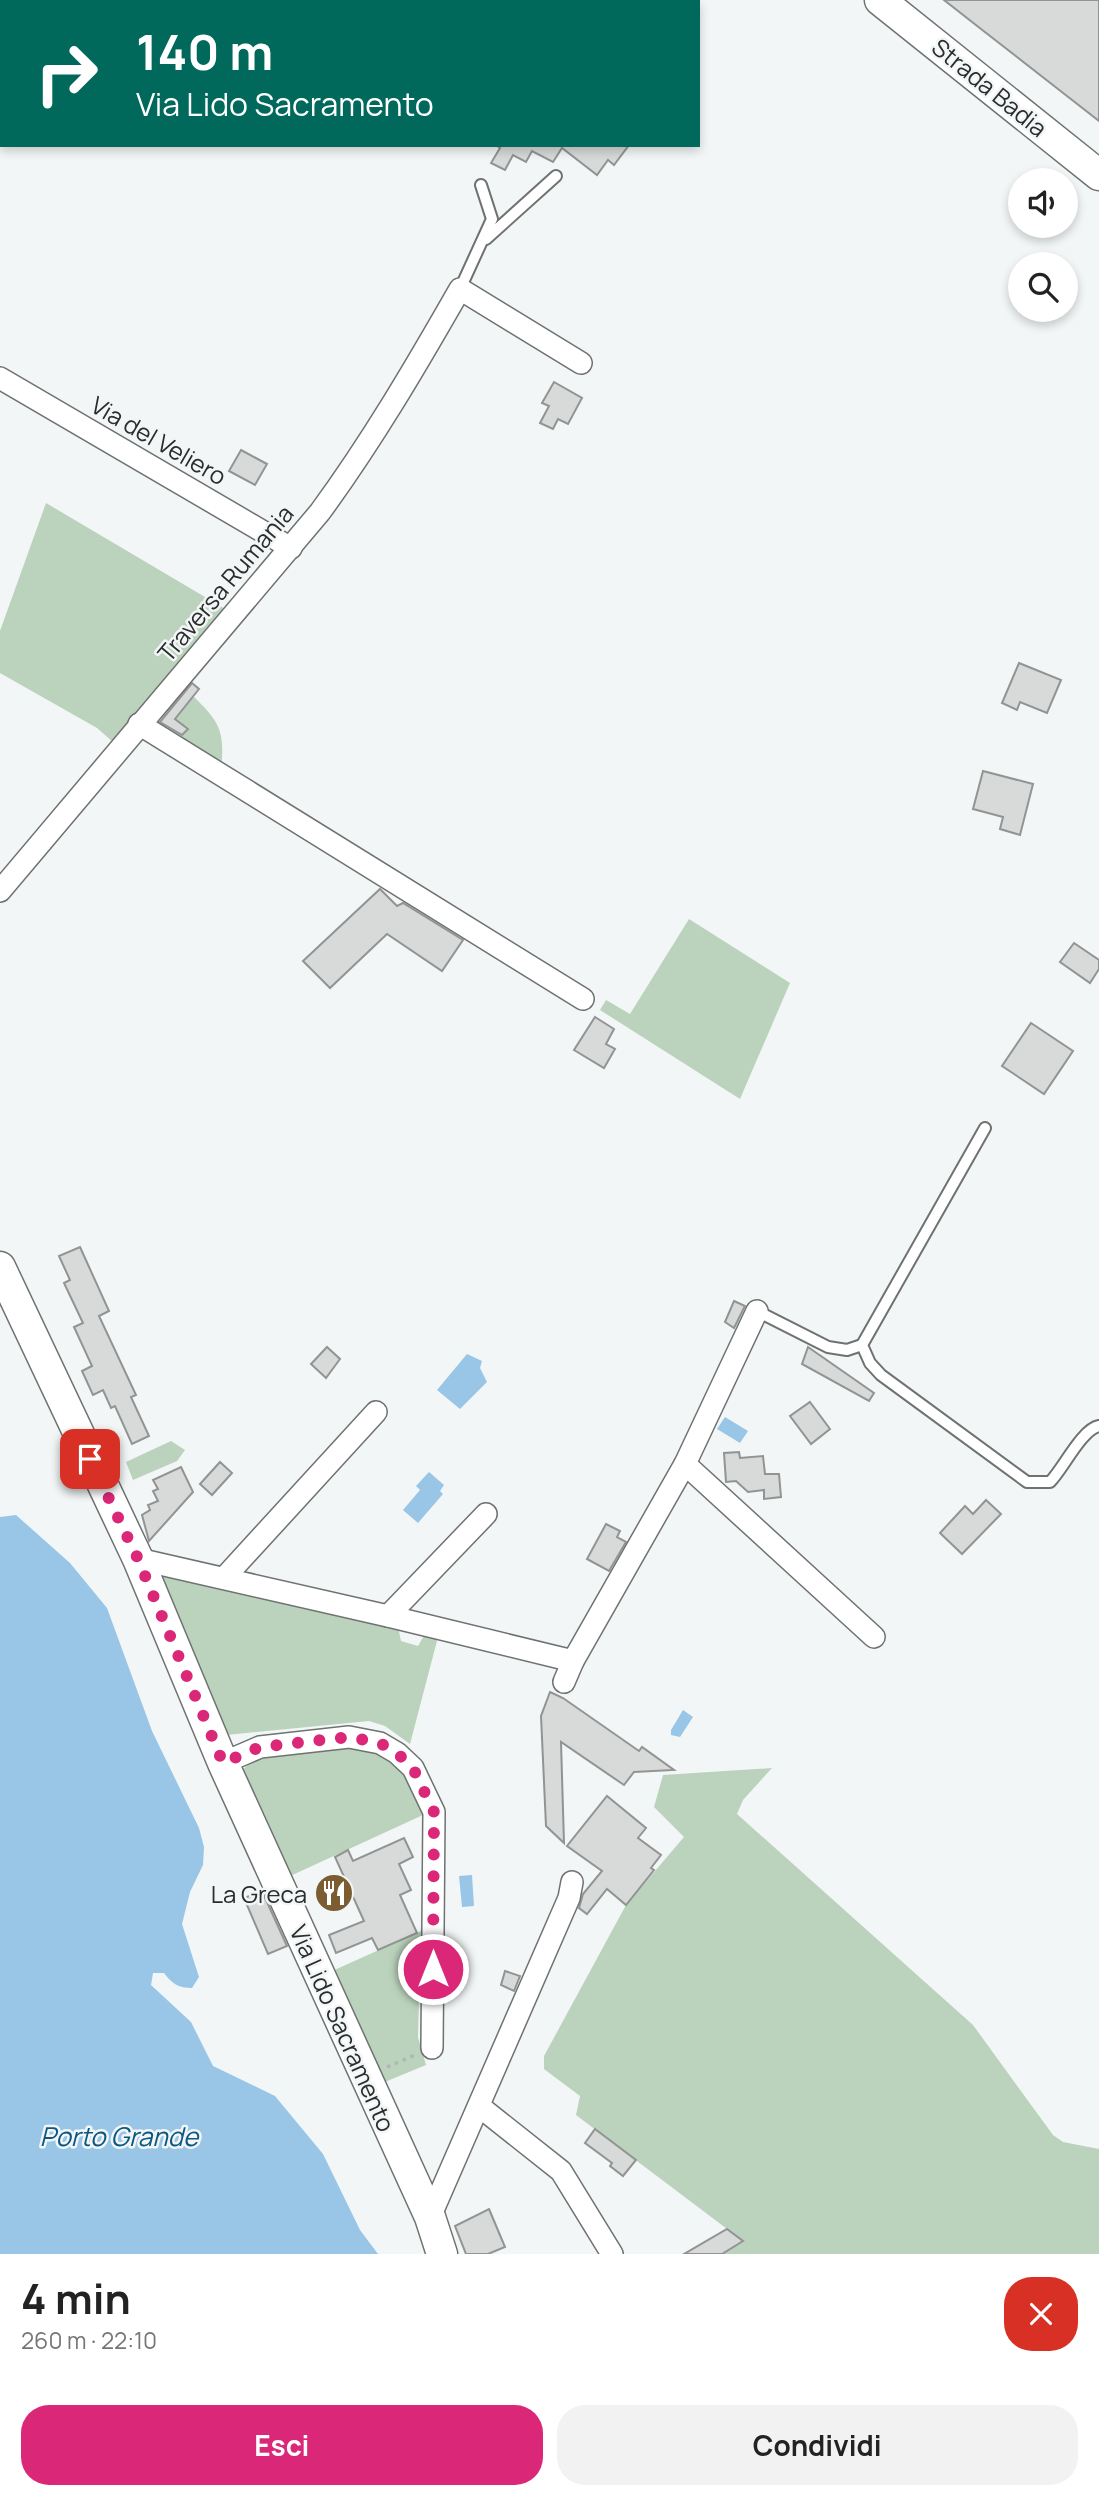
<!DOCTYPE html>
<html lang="it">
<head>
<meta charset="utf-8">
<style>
  body { margin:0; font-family:Manrope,sans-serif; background:#f2f2f2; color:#222; height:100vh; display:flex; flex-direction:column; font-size:26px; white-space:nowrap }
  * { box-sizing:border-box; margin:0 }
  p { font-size:23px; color:#767676 }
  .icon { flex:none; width:38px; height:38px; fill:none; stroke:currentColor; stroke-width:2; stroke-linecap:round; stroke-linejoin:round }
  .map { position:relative; height:2254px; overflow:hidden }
  .panel { display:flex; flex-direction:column; background:#fff; flex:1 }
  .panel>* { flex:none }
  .guide { position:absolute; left:0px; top:0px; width:700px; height:147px; box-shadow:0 4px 10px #0003; background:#00695c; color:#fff; overflow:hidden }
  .controls { position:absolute; left:1008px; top:168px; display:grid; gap:14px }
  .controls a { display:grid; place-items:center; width:70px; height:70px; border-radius:50%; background:#fff; box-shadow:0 4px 10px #0003; font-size:35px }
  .pin { position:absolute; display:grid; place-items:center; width:60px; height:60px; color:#fff; margin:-30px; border-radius:14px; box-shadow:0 4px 10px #0006 }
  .me { position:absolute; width:77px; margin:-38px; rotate:0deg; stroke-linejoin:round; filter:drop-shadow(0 0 5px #0008) }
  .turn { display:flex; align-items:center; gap:24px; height:147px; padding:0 21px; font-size:32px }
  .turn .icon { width:91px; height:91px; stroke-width:2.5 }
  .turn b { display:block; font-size:49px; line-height:60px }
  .round { display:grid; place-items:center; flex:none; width:74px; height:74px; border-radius:28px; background:#f2f2f2 }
  .summary { display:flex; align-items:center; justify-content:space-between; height:119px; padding:0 21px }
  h1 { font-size:42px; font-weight:700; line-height:52px }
  .cta { display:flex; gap:14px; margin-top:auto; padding:14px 21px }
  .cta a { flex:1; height:80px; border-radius:28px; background:#db2777; color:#fff; font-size:28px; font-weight:700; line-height:80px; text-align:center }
  .cta a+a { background:#f2f2f2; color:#222 }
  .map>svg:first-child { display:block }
  .green { fill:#bbd3bc }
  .water { fill:#99c6e6 }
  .building { fill:#d7dad9; stroke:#919493; stroke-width:2 }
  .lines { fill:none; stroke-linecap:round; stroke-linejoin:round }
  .lane-casing { stroke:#6e7271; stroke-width:14 }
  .street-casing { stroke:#6e7271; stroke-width:24 }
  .secondary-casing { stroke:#6e7271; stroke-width:33 }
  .path { stroke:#b1b5b5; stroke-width:3.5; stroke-dasharray:3.5 5; stroke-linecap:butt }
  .lane { stroke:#fff; stroke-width:10 }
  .street { stroke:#fff; stroke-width:21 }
  .secondary { stroke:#fff; stroke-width:30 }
  .route { stroke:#db2777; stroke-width:12; stroke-dasharray:0 21.6 }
  .labels { text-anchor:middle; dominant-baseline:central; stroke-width:5; stroke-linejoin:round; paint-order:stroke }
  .street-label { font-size:24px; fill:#2b2d2d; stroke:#f2f6f6 }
  .poi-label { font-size:24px; fill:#2b2d2d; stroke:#f2f6f6; text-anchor:end }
  .water-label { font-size:26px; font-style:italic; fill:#0d5881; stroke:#f2f6f6 }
</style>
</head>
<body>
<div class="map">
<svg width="1099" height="2254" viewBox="0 0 1099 2254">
  <rect width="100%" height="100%" fill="#f2f6f6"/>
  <g class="green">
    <path d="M46 503 227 610 113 742 97 728 0 673V631Z"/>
    <path d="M193 696C220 722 225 731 221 770L178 742 187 729 175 719Z"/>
    <path d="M689 919 790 983 740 1099 600 1010 606 1000 630 1014Z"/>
    <path d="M171 1441 185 1450 177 1461 133 1480 126 1462Z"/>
    <path d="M167 1573 398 1627 401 1641 418 1646 425 1634 438 1637 410 1744 385 1726 369 1721 226 1735 162 1579Z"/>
    <path d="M358 1743C373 1747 392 1758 402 1769 410 1778 420 1803 423 1815L288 1877 239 1772 256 1759 268 1755Z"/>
    <path d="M772 1768 743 1800 737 1814 973 2025 1053 2135 1063 2142 1099 2149V2254H722L743 2241 576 2115 580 2096 544 2069V2056L626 1905 684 1837 654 1807 663 1775Z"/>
    <path d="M421 1931 418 2037 426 2065 380 2084 330 1972Z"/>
  </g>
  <g class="water">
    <path d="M467 1354 482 1361 480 1368 487 1382 460 1409 437 1390Z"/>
    <path d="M725 1417 748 1431 740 1443 717 1429Z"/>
    <path d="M429 1472 444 1485 440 1491 443 1494 418 1523 403 1510 420 1490 416 1486Z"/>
    <path d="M16 1515 70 1563 107 1608 152 1731 199 1828 204 1847 203 1865 190 1892 182 1924 199 1977 192 1988C179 1988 172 1984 164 1973H153L151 1985 191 2022 213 2066 275 2096 323 2154 360 2230 378 2254H0V1517Z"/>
    <path d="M683 1710 693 1717 680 1737 671 1735V1730Z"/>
    <path d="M472 1875 474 1906 462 1907 459 1876Z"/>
  </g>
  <g class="building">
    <path d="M944 0H1099V121L981 29Z"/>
    <path d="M496 145H629L614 165 608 160 597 175 562 148 553 162 532 151 526 162 513 155 505 170 491 163 500 148Z"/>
    <path d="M554 382 582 398 568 424 558 419 553 429 540 423 549 406 542 403Z"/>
    <path d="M241 450 267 464 255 485 229 471Z"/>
    <path d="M1019 663 1061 680 1047 713 1020 702 1017 710 1002 703Z"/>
    <path d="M192 683 199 689 175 719 188 729 182 735 160 722Z"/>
    <path d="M983 771 1033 784 1020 835 1000 829 1003 817 973 809Z"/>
    <path d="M380 889 397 906 403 903 463 940 442 971 387 934 330 988 303 961Z"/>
    <path d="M1074 943 1099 960V969L1090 983 1060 962Z"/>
    <path d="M595 1017 614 1029 606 1044 615 1049 604 1068 574 1050Z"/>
    <path d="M1031 1023 1073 1051 1044 1094 1002 1066Z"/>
    <path d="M80 1247 109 1311 99 1316 136 1395 131 1397 149 1436 132 1444 115 1406 111 1408 103 1390 93 1395 82 1371 92 1366 74 1327 83 1323 64 1283 70 1280 59 1256Z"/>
    <path d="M734 1301 745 1306 734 1328 725 1322Z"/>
    <path d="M327 1347 340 1359 326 1378 311 1364Z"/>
    <path d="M808 1347 874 1393 869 1401 802 1364Z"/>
    <path d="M810 1402 830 1429 811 1444 790 1416Z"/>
    <path d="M739 1452 740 1458 763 1456 765 1474H779L781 1497 764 1499V1490L748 1492 736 1481 726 1482 724 1453Z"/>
    <path d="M220 1462 232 1473 212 1495 200 1484Z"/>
    <path d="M181 1467 193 1492 149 1541 142 1515 150 1510 148 1505 158 1501 153 1491 158 1489 153 1480Z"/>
    <path d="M986 1500 1001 1514 962 1554 940 1533 965 1506 973 1514Z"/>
    <path d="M606 1524 620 1531 617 1537 626 1542 609 1571 587 1559Z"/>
    <path d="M550 1692 563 1698 639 1751 642 1747 674 1770 634 1772 624 1785 561 1742 564 1843 546 1826 541 1716Z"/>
    <path d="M607 1796 646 1828 638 1838 661 1855 651 1868 654 1870 626 1905 607 1889 587 1914 579 1908 583 1894 602 1871 567 1846Z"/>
    <path d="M404 1838 413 1857 399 1864 411 1890 400 1895 417 1933 378 1950 372 1938 336 1953 329 1935 364 1921 335 1857 348 1850 353 1861Z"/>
    <path d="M262 1891 287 1946 268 1954 244 1898Z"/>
    <path d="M505 1971 520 1976 514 1991 501 1985Z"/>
    <path d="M595 2129 636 2160 623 2176 610 2166 612 2163 585 2143Z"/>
    <path d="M489 2209 505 2247 488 2254H466L455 2226Z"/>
    <path d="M727 2229 743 2241 722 2254H684Z"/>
  </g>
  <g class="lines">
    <defs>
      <g id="lane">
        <path d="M486 239 556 176"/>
        <path d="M460 289 492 219 481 185"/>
        <path d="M985 1128 862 1345 870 1363 881 1375 1027 1482H1050C1063 1469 1082 1429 1099 1426"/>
        <path d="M757 1311 828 1347 847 1350 862 1345"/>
      </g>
      <g id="street">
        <path d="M0 378 291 548"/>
        <path d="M139 724 583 999"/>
        <path d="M0 891 320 512C372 441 416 366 460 289L581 363"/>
        <path d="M685 1464 874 1637"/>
        <path d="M138 1559 388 1616 573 1661 685 1464 757 1311"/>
        <path d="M224 1578 376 1412"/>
        <path d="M388 1616 486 1514"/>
        <path d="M564 1682 573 1661"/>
        <path d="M223 1763 260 1747 349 1737 380 1743 397 1753 413 1768 434 1812 432 2048"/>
        <path d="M479 2106 561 2171 612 2254"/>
        <path d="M430 2217 569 1898 572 1882"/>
      </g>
      <g id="secondary">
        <path d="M880 0 1099 175"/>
        <path d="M0 1267 138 1559 223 1763 430 2217 442 2254"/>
      </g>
    </defs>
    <use href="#lane" class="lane-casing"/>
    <use href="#street" class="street-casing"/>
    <use href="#secondary" class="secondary-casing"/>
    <path class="path" d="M387 2067 415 2055"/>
    <use href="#lane" class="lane"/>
    <use href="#street" class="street"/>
    <use href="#secondary" class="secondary"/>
  </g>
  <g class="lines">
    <path class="route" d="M90 1459 138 1559 223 1763 260 1747 349 1737 380 1743 397 1753 413 1768 434 1812 433 1969"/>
  </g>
  <defs>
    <symbol id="restaurant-disc" viewBox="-11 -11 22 22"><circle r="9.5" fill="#7b5d31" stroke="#f2f6f6"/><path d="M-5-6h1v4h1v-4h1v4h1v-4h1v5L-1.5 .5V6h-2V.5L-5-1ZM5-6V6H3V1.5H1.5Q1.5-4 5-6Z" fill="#fff"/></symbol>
  </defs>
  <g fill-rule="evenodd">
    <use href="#restaurant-disc" x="312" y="1871" width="44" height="44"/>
  </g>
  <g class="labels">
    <g class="street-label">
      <text transform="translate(990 87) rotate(39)">Strada Badia</text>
      <text transform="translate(159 440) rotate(30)">Via del Veliero</text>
      <text transform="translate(225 583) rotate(-50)">Traversa Rumania</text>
      <text transform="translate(343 2028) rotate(66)">Via Lido Sacramento</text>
    </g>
    <g class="poi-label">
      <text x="307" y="1893">La Greca</text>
    </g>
    <g class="water-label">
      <text x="119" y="2136">Porto Grande</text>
    </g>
  </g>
</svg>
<div class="controls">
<a><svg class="icon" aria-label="sound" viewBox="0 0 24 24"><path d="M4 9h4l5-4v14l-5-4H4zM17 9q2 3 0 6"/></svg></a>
<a><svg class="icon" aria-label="search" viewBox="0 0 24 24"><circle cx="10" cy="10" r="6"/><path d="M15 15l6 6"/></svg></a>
</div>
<div class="pin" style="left:90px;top:1459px;background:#d93025"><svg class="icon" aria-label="arrive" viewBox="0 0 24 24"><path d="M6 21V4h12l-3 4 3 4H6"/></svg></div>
<svg class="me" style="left:433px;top:1969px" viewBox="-20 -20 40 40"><circle r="17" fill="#db2777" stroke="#fff" stroke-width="3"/><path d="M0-11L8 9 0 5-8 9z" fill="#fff"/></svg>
<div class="guide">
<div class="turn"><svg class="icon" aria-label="right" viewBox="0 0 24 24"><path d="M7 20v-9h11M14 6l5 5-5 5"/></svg><div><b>140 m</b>Via Lido Sacramento</div></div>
</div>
</div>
<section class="panel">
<div class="summary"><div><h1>4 min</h1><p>260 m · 22:10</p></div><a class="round" style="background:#d93025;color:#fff"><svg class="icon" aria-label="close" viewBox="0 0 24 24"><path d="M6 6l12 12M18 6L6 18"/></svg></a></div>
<div class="cta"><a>Esci</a><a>Condividi</a></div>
</section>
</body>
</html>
